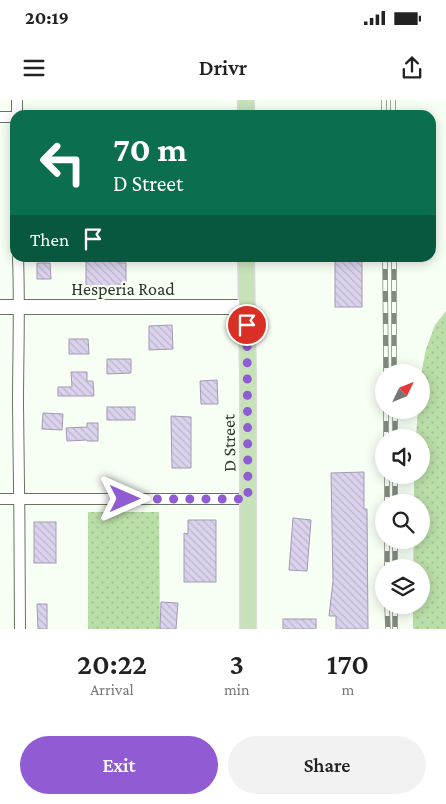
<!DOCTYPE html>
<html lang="en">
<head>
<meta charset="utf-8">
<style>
  body { margin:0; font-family:"Crimson Pro",serif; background:#f2f2f2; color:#222; height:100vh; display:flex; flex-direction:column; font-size:19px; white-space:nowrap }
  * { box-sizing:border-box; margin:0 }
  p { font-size:16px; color:#767676 }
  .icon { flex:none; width:28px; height:28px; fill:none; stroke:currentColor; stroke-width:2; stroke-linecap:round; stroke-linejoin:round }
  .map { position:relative; height:529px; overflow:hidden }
  .side { display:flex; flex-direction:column; background:#fff; flex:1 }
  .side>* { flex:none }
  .top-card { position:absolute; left:10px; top:10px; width:426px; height:152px; border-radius:15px; box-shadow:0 2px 12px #0003; background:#0b6e4f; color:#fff; overflow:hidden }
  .needle { width:32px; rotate:47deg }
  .controls { position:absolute; left:375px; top:264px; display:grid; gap:10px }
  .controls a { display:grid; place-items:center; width:55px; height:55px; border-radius:50%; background:#fff; box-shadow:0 2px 12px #0003; font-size:25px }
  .pin { position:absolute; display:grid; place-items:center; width:42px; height:42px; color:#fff; margin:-21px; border:2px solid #fff; border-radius:50%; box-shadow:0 1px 5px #0007 }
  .me { position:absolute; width:55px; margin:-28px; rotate:90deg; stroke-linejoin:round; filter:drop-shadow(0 0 4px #0008) }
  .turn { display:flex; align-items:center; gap:18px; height:105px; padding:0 20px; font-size:22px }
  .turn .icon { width:65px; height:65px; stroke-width:2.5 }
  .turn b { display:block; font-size:35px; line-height:42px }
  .then { display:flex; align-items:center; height:48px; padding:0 20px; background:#0003; gap:10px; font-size:19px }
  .eta { display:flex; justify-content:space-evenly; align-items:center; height:85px; text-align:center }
  .eta b { font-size:30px; font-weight:600; line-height:35px }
  .action { display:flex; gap:10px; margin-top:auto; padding:10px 20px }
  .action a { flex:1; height:58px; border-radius:30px; background:#915bd3; color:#fff; font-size:20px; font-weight:600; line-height:58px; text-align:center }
  .action a+a { background:#f2f2f2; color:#222 }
  .status { display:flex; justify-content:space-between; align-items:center; height:35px; padding:0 25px; background:#fff; direction:ltr }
  .status svg { height:14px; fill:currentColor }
  header { display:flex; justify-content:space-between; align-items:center; height:65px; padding:0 20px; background:#fff; font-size:22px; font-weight:600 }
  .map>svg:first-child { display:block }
  .grass { fill:url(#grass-dots) }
  .building { fill:url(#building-back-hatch); stroke:#a39ab3 }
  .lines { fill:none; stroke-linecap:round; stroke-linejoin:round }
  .street-casing { stroke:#66755f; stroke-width:12 }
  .secondary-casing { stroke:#66755f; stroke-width:16 }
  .primary-casing { stroke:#d9dad9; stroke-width:18 }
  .street { stroke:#fff; stroke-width:10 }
  .secondary { stroke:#fff; stroke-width:14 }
  .primary { stroke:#c7e2b9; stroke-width:15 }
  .rail-casing { stroke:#82897f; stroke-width:5.5 }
  .rail { stroke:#f7fef4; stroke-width:4; stroke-dasharray:11; stroke-linecap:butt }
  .route { stroke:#915bd3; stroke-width:9; stroke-dasharray:0 16.2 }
  .labels { text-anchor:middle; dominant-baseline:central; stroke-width:4.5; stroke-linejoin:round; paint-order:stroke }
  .street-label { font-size:18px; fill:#2d342a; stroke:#f7fef4 }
</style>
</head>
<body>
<div class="status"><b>20:19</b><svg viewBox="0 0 49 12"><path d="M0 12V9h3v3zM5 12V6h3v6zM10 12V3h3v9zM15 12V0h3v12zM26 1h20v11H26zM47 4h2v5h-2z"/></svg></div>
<header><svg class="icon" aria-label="menu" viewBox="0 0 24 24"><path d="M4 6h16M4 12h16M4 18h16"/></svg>Drivr<svg class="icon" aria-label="share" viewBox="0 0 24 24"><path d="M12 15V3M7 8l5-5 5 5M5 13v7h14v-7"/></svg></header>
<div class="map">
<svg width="446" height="529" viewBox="0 0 446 529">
  <defs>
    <pattern id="grass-dots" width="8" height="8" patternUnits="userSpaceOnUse" patternTransform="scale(1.25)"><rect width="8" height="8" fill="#badea8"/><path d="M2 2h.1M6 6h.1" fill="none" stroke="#a0bf91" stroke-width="1.8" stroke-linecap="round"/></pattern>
    <pattern id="building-back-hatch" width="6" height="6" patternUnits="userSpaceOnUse" patternTransform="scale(1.25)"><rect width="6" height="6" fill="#dbd2ed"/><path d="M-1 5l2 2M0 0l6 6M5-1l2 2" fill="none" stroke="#bcb5cb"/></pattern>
  </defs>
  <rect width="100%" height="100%" fill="#f7fef4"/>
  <g class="grass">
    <path d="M446 211V529H413V505H421V468L413 467 414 440H421V402H414V375H421V338L416 337 418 310H421V275L426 249 435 225Z"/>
    <path d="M88 412H159L160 529H88Z"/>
  </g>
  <g class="building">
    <rect x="335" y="158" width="27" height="49"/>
    <path d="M86 161H119V163H126V185L118 184 119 189H86Z"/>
    <path d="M37 163H50L51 179H37Z"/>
    <path d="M172 225 173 249 149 250V226Z"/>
    <path d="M69 239H88L89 254H69Z"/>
    <path d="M107 259H131V273L107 274Z"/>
    <path d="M71 272H87V281H93L94 296H58V287H72Z"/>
    <path d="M217 280 218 304H201L200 281Z"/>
    <rect x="107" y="307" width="28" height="13"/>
    <path d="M43 313 63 314 62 330 42 329Z"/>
    <path d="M171 316 191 317V368H172Z"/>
    <path d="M87 323H98V341H87V340L67 341 66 328 87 327Z"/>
    <path d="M364 372V409H367L368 529H336V516H329L333 481 331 373Z"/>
    <path d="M293 418 311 420 307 471 289 470Z"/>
    <path d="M188 420H216V482H184V433L188 434Z"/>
    <rect x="34" y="422" width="22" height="41"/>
    <path d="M161 502 178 503 176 529H160Z"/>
    <path d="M37 504H47V529H38Z"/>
    <rect x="283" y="519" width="33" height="10"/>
  </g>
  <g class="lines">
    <defs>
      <g id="street">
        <path d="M17 15V0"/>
        <path d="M0 17H15"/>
        <path d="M18 158C20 207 18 256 18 305 19 380 20 454 20 529"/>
        <path d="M0 399H248"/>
      </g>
      <path id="secondary" d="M0 207H246"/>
      <g id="primary">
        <path d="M246 0V15"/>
        <path d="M246 158 248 281V529"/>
      </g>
    </defs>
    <use href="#street" class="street-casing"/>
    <use href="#secondary" class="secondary-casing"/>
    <use href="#primary" class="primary-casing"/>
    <use href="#street" class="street"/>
    <use href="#secondary" class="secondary"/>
    <use href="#primary" class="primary"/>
    <defs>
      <g id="rail">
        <path d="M384 0V15"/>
        <path d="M393 0V15"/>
        <path d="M385 158 386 272"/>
        <path d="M394 158V272"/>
        <path d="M386 310V338"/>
        <path d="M395 310V338"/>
        <path d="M387 375V402"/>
        <path d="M395 375V402"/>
        <path d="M387 440V468"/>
        <path d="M395 440V468"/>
        <path d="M387 505 388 529"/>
        <path d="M395 505V529"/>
      </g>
    </defs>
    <use href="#rail" class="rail-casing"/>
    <use href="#rail" class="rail"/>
  </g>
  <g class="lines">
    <path class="route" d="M125 399H248L247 225"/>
  </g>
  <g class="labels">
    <g class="street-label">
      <text x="123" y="189">Hesperia Road</text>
      <text transform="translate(229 343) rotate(-91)">D Street</text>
    </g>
  </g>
</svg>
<div class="controls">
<a><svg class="needle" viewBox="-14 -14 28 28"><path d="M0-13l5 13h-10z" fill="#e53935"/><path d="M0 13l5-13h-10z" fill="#767676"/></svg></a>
<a><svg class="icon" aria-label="sound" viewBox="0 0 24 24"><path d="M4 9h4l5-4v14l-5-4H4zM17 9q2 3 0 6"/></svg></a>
<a><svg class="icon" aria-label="search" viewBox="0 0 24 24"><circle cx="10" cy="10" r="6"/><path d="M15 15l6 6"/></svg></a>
<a><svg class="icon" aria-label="layers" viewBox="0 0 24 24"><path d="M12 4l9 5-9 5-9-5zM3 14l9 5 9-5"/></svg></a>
</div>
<div class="pin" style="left:247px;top:225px;background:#d93025"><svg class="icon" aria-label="arrive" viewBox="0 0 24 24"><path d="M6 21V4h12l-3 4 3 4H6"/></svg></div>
<svg class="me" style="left:125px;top:399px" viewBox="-20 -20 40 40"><path d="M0-17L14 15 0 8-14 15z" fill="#915bd3" stroke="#fff" stroke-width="4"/></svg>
<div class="top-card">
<div class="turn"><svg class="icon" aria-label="left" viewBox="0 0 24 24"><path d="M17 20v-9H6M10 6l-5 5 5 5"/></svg><div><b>70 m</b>D Street</div></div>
<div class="then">Then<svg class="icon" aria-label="arrive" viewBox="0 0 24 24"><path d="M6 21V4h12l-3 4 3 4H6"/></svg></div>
</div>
</div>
<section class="side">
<div class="eta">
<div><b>20:22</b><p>Arrival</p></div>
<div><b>3</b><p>min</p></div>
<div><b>170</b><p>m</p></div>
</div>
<div class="action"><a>Exit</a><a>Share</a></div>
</section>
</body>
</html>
